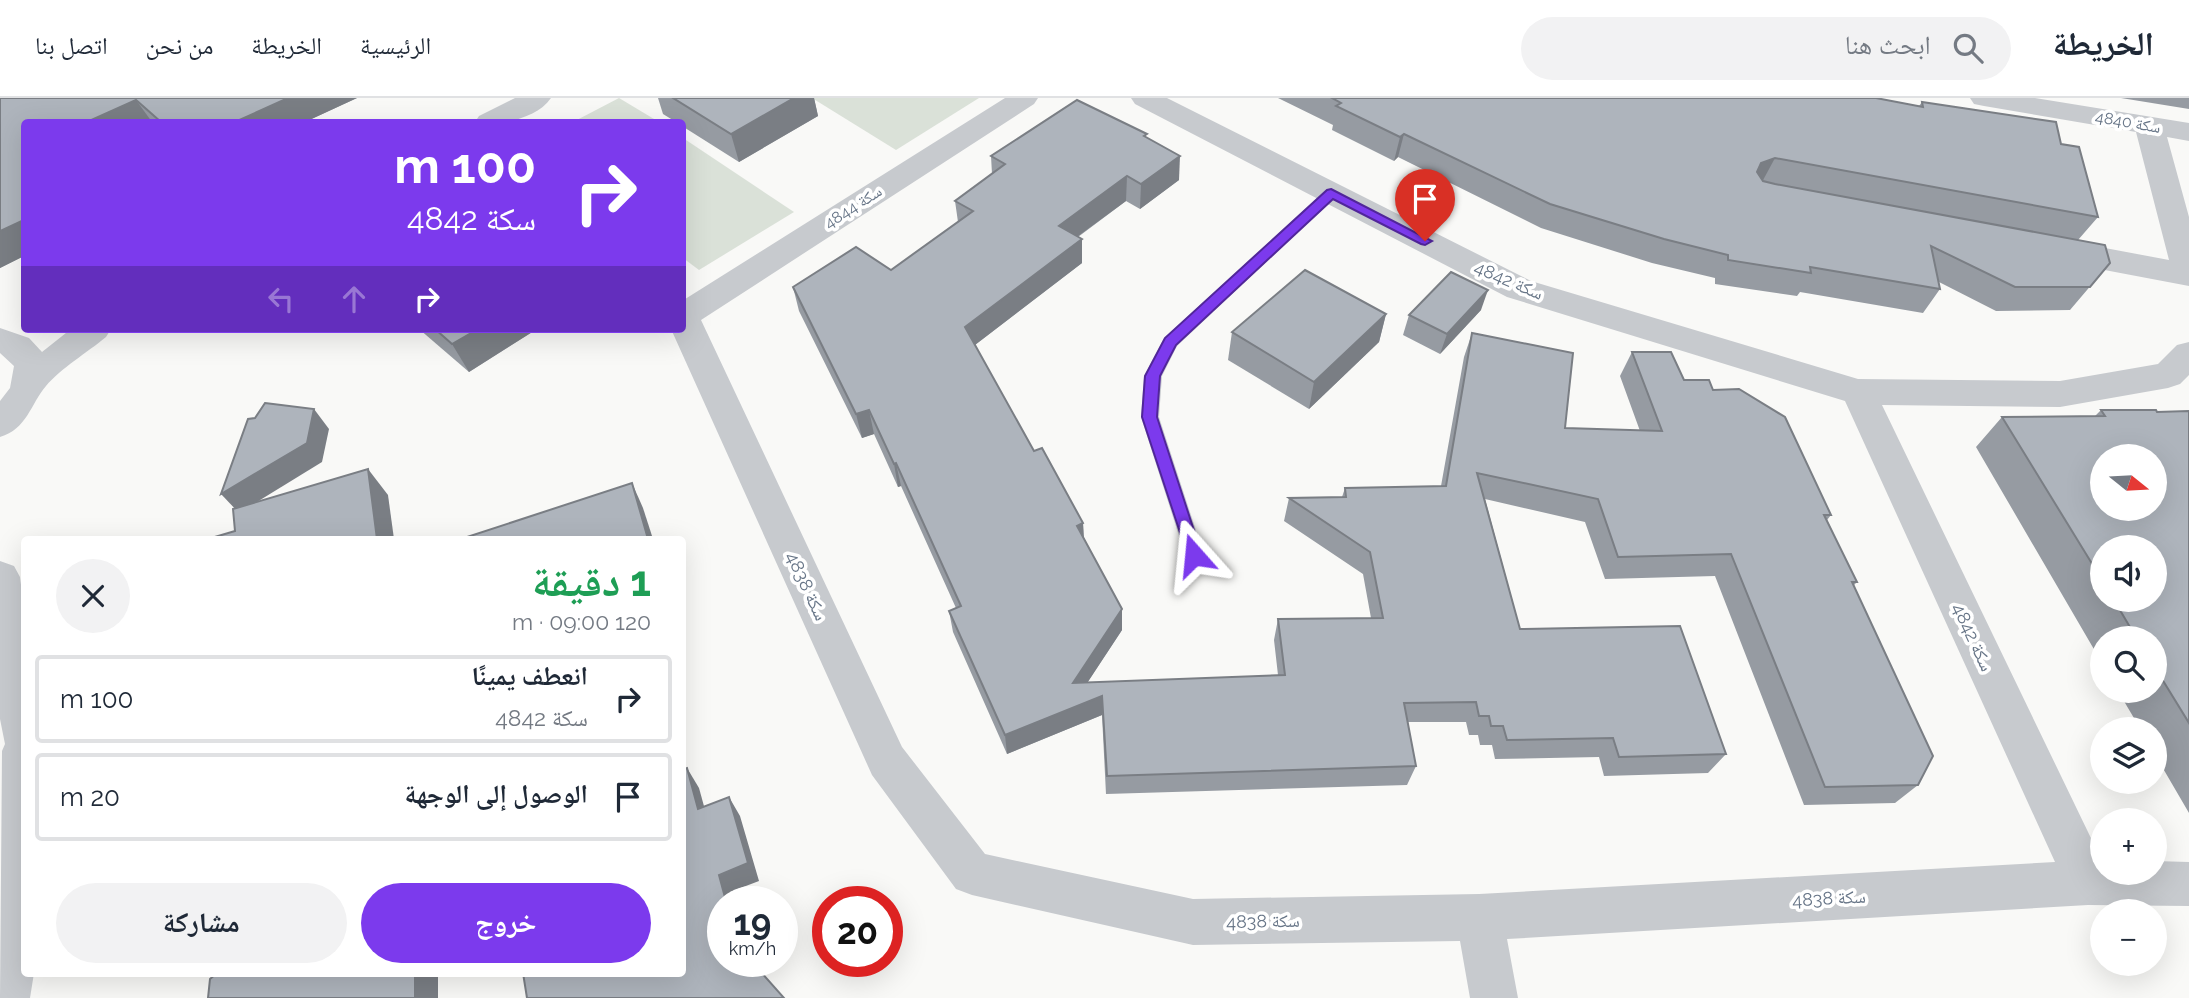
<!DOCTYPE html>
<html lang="ar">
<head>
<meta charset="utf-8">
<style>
  body { margin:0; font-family:Raleway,"Noto Naskh Arabic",sans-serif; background:#f2f2f3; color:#1f2937; direction:rtl; height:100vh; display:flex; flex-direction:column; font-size:26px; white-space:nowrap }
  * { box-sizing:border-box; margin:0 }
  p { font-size:23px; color:#747a83 }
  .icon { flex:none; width:38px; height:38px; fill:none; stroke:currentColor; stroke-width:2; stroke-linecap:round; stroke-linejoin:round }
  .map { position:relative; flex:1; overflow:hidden; direction:ltr }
  .details { position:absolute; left:21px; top:438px; width:665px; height:441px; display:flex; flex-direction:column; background:#fff; border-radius:7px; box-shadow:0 7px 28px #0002; direction:rtl }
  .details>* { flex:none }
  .banner { position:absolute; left:21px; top:21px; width:665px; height:214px; border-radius:7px; box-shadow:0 7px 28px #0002; direction:rtl; background:#7c3aed; color:#fff; overflow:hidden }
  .needle { width:46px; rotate:108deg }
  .tools { position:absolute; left:2090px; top:346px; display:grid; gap:14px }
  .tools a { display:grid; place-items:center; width:77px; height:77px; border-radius:50%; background:#fff; box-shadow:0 7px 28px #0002; font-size:35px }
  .speed { position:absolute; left:707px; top:788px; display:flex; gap:14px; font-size:35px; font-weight:700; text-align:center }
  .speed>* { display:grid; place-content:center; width:91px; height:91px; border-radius:50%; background:#fff; box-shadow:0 7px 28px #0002; line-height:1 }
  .speed small { font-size:18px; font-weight:400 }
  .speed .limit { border:10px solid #d22; background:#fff; color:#111 }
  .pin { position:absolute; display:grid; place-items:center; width:60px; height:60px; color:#fff; margin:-72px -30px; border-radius:50% 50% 50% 0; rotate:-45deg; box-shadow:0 0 7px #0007 }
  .pin .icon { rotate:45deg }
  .me { position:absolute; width:77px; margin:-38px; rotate:342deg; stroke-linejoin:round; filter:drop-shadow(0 0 5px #0008) }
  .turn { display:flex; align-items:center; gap:24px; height:147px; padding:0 35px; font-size:32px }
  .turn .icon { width:91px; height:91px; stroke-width:2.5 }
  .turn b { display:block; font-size:49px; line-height:60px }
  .lanes { display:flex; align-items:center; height:66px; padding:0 35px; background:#0003; justify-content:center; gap:35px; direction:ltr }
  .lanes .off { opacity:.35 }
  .round { display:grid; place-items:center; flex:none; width:74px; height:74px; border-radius:37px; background:#f2f2f3 }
  .headline { display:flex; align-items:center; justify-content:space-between; height:119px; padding:0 35px }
  h1 { font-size:42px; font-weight:700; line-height:52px; color:#1e9e55 }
  .primary-button { display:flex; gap:14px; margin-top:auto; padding:14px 35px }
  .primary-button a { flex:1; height:80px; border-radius:42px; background:#7c3aed; color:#fff; font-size:28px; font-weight:700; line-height:80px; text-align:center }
  .primary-button a+a { background:#f2f2f3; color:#1f2937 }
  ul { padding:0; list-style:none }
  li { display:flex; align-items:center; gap:21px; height:88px; margin:0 14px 10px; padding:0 21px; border:4px solid #e0e1e3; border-radius:7px }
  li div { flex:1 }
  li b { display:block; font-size:26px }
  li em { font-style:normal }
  header { display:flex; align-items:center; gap:42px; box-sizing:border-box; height:98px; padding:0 35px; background:#fff; border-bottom:2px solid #e0e1e3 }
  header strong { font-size:33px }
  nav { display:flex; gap:38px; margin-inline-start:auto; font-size:24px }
  .search { width:490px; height:63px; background:#f2f2f3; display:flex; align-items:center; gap:18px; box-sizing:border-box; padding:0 24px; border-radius:38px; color:#747a83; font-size:26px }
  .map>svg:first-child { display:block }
  .green { fill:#dae1d8 }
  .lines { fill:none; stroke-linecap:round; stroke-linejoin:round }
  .service { fill:#c7cace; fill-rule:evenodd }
  .minor { fill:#c7cace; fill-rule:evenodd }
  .tertiary { fill:#c7cace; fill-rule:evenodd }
  .wall { fill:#969ba2; fill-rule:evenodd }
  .shaded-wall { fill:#7a7e84 }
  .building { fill:#aeb4bc; stroke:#7a7e84; stroke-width:2; fill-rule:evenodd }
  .route { fill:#7c3aed; stroke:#51269a; stroke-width:2 }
  .labels { text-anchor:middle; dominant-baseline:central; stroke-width:7; stroke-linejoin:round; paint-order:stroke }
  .far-street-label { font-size:16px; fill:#687688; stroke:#fff }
  .street-label { font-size:18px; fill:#687688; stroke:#fff }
</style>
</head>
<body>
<header>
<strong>الخريطة</strong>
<div class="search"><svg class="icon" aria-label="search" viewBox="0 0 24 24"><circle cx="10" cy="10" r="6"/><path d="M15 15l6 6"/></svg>ابحث هنا</div>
<nav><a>الرئيسية</a><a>الخريطة</a><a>من نحن</a><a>اتصل بنا</a></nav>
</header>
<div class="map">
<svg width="2189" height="900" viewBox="0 0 2189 900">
  <rect width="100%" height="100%" fill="#f9f9f7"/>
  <g class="green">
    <path d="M619 0 659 24H573Z"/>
    <path d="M812 0H979L896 52Z"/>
    <path d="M683 40 794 114 699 172 683 160Z"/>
  </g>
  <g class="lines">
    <path class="service" d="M1331 90 1336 92 1339 95 1336 98 1177 248 1162 278 1159 319 1204 457 1201 463 1194 465 1187 463 1141 319 1144 278 1164 240 1326 92Z"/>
    <g class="minor">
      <path d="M1005 0H1038L1034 6 701 222 902 649 985 756 1193 801 1479 796 2055 764 1845 303 1507 199 1135 6 1131 0H1167L1531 183 1858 281 2060 283 2158 266 2177 247 2189 244V277L2180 286 2168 290 2060 309 1882 307 2102 763V775H2154V763L2189 764V808L2088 807 1507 841 1518 900H1470L1460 843 1193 847 972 797 956 791 872 677 671 231H682V203Z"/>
      <path d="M1970 0H2035L2189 25V43L2167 39 2189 119V188L2057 163 2046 159 2041 152 2046 145 2057 141 2169 162 2136 34 1984 8 1974 6Z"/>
    </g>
    <g class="tertiary">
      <path d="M515 0H551C535 23 499 26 475 24L479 18Z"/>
      <path d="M0 230 29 240 42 254 71 231H111L106 239C88 254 60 271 46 288 30 307 27 331 0 339V303L10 290 14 268 0 255Z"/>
      <path d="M0 463 14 468 20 479 24 510V875H34L30 900H0L2 653 5 646 0 621Z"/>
    </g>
  </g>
  <g class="wall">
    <path d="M0 0H357L305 24H24V158L0 170Z"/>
    <path d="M658 0H814L818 18 739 64 682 28V24H676L663 16Z"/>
    <path d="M1278 0H1876L1919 8 1922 4 2061 46 2098 119 2078 142 2110 165 2070 212 1996 213 1939 184 1940 191 1923 215 1800 194 1797 198 1715 186V180L1652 165 1541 130 1398 59 1394 63 1332 32 1333 27Z"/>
    <path d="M2121 0H2189V11Z"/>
    <path d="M1147 40 1179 82 1140 111 1126 103 1078 139 1082 165 975 247 1034 353 1083 425 1084 440 1122 511V532L1087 585 1278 577 1274 542 1278 521 1371 520 1363 476 1284 423 1289 400 1342 399 1345 390 1441 388 1464 259 1472 235 1565 330 1640 333 1620 278 1632 254 1684 282 1713 292 1831 417 1827 422 1857 484 1853 488 1918 687 1895 705 1804 707 1715 478 1605 481 1585 424 1485 401 1520 531 1726 656 1708 675 1604 678 1599 659 1495 661 1492 647H1480L1478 637H1469L1466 624H1408L1416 668 1407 687 1106 696 1102 617 1007 656 953 534 949 513 956 510 901 388 898 389 874 336 862 340 799 213 793 189 891 172 958 124 955 103 992 76 991 58Z"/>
    <path d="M1481 212 1440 256 1403 237 1409 217Z"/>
    <path d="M1386 216 1379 244 1309 311 1228 262 1232 234Z"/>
    <path d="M419 231H537L469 274Z"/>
    <path d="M2101 312 2157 314 2189 313V715L2154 655V632H2141L2118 593H2154V541H2102V565L1976 349 2002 319 2095 318ZM2102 450 2154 502H2102Z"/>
  </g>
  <g class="shaded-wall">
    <path d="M288 0H357L305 24H235Z"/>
    <path d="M794 0H814L818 18 739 64 731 36Z"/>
    <path d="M136 2 152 24H87Z"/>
    <path d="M1404 36 1398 59 1394 63 1400 39Z"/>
    <path d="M1180 58 1179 82 1140 111 1141 86Z"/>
    <path d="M1775 60 1762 84 1749 89 1761 65Z"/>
    <path d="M1127 78 1126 103 1059 152V128Z"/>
    <path d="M24 122V158L0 170V133Z"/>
    <path d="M1082 141V165L967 253 965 229Z"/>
    <path d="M1488 192 1481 212 1440 256 1447 236Z"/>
    <path d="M1386 216 1379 244 1309 311 1314 284Z"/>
    <path d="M478 231H537L469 274 452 246Z"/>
    <path d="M314 311 329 331 322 364 239 415 221 396Z"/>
    <path d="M869 312 874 336 862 340 856 316Z"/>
    <path d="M896 365 901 388 898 389 894 366Z"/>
    <path d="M368 371 388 397 394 441H377Z"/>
    <path d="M632 385 643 410 653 441H648Z"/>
    <path d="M1083 425 1084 448 1077 428Z"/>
    <path d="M1122 511V532L1074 605 1073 585Z"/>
    <path d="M1102 598V617L1007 656 1005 637Z"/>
    <path d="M687 670 699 690 710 730 698 711Z"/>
    <path d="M729 699 740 718 759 783 730 794 733 803H726L719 777Z"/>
    <rect x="415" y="875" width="23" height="25"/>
  </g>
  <g class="building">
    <path d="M0 0H288L235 24H161L136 2 87 24H24V122L0 133Z"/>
    <path d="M673 0H794L731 36Z"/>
    <path d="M1332 0H1876L1923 9 1922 4 2056 24 2061 46 2079 49 2098 119 1775 60 1761 65 1757 74 1763 83 1775 86 2105 147 2110 165 2090 189H2015L1931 148 1940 191 1810 169 1811 175 1728 162V157L1664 141 1550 106 1404 36 1400 39 1336 8 1341 5Z"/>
    <path d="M1077 2 1147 36 1144 38 1180 58 1141 86 1127 78 1059 128 1082 141 965 229 1034 353 1042 350 1083 425 1077 428 1122 511 1073 585 1285 577 1278 521 1383 520 1370 454 1289 400 1346 399 1345 390 1446 388 1472 235 1573 255 1565 330 1662 333 1632 254H1671L1684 282H1709L1713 292 1739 291 1785 319 1831 417H1824L1857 484H1852L1933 658 1918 687 1825 689 1731 456 1618 459 1598 401 1477 375 1520 531 1680 528 1726 656 1619 659 1613 640 1507 642 1503 628H1491L1489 618H1479L1476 604 1404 605 1416 668 1107 678 1102 598 1005 637 949 513 961 508 896 365 894 366 869 312 856 316 793 189 856 149 891 172 973 113 955 103 1005 66 991 58Z"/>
    <path d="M1305 172 1386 216 1314 284 1232 234Z"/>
    <path d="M1451 174 1488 192 1447 236 1409 217Z"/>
    <path d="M435 231H478L452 246Z"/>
    <path d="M265 305 314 311 307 345 221 396 248 321 255 320Z"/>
    <path d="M2101 312H2156L2157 314 2189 313V625L2154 568V541H2137L2114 502H2154V450H2102V482L2002 319 2105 318ZM2102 359H2154V411H2102Z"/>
    <path d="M368 371 377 441H208L235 433 233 411Z"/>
    <path d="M632 385 648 441H461Z"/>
    <path d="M687 670 698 711 729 699 748 765 719 777 726 803H723V863H751L784 900H527L523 875H682V672Z"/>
    <path d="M217 875H415V900H208L210 881Z"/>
  </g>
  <path class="route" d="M1331 91 1432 143 1425 147 1421 146 1333 101 1176 247 1160 278 1157 319 1202 457 1194 464 1189 462 1142 319 1145 278 1165 240 1327 92Z"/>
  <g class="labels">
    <g class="far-street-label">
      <text transform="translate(2128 24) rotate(10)">سكة 4840</text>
      <text transform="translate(853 109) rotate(-33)">سكة 4844</text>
    </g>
    <g class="street-label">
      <text transform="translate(1509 182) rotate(23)">سكة 4842</text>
      <text transform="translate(807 488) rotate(65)">سكة 4838</text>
      <text transform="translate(1973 539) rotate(65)">سكة 4842</text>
      <text transform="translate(1829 800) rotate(-3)">سكة 4838</text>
      <text transform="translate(1263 823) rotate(-1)">سكة 4838</text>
    </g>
  </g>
</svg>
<div class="tools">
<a><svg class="needle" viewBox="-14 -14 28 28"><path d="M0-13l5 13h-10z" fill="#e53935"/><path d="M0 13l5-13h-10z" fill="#747a83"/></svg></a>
<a><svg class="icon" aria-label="sound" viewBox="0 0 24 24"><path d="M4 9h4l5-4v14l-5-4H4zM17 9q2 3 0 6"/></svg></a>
<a><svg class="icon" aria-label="search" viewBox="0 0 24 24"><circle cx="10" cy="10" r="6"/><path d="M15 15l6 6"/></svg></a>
<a><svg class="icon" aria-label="layers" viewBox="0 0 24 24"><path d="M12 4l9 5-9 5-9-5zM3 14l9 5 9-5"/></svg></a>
<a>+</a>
<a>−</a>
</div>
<div class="speed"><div>19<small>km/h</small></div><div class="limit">20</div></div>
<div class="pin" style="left:1425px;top:143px;background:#d93025"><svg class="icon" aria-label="arrive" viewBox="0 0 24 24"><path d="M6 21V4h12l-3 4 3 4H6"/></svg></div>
<svg class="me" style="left:1194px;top:457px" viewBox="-20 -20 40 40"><path d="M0-17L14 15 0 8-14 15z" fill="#7c3aed" stroke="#fff" stroke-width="4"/></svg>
<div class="banner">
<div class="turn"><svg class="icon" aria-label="right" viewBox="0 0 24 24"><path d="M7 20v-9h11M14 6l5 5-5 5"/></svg><div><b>100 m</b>سكة 4842</div></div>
<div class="lanes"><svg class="icon off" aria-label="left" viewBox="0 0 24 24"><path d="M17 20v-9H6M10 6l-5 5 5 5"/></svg><svg class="icon off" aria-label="ahead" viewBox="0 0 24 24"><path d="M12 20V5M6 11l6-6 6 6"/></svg><svg class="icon" aria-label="right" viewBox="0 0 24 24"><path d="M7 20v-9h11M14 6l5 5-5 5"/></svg></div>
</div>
<section class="details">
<div class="headline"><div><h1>1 دقيقة</h1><p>120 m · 09:00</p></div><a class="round"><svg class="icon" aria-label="close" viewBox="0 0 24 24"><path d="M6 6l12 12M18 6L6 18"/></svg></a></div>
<ul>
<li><svg class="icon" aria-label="right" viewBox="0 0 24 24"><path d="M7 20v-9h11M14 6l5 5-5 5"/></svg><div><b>انعطف يمينًا</b><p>سكة 4842</p></div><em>100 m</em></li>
<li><svg class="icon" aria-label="arrive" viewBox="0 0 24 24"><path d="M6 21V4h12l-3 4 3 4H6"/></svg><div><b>الوصول إلى الوجهة</b></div><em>20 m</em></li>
</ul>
<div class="primary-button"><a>خروج</a><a>مشاركة</a></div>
</section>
</div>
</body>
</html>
